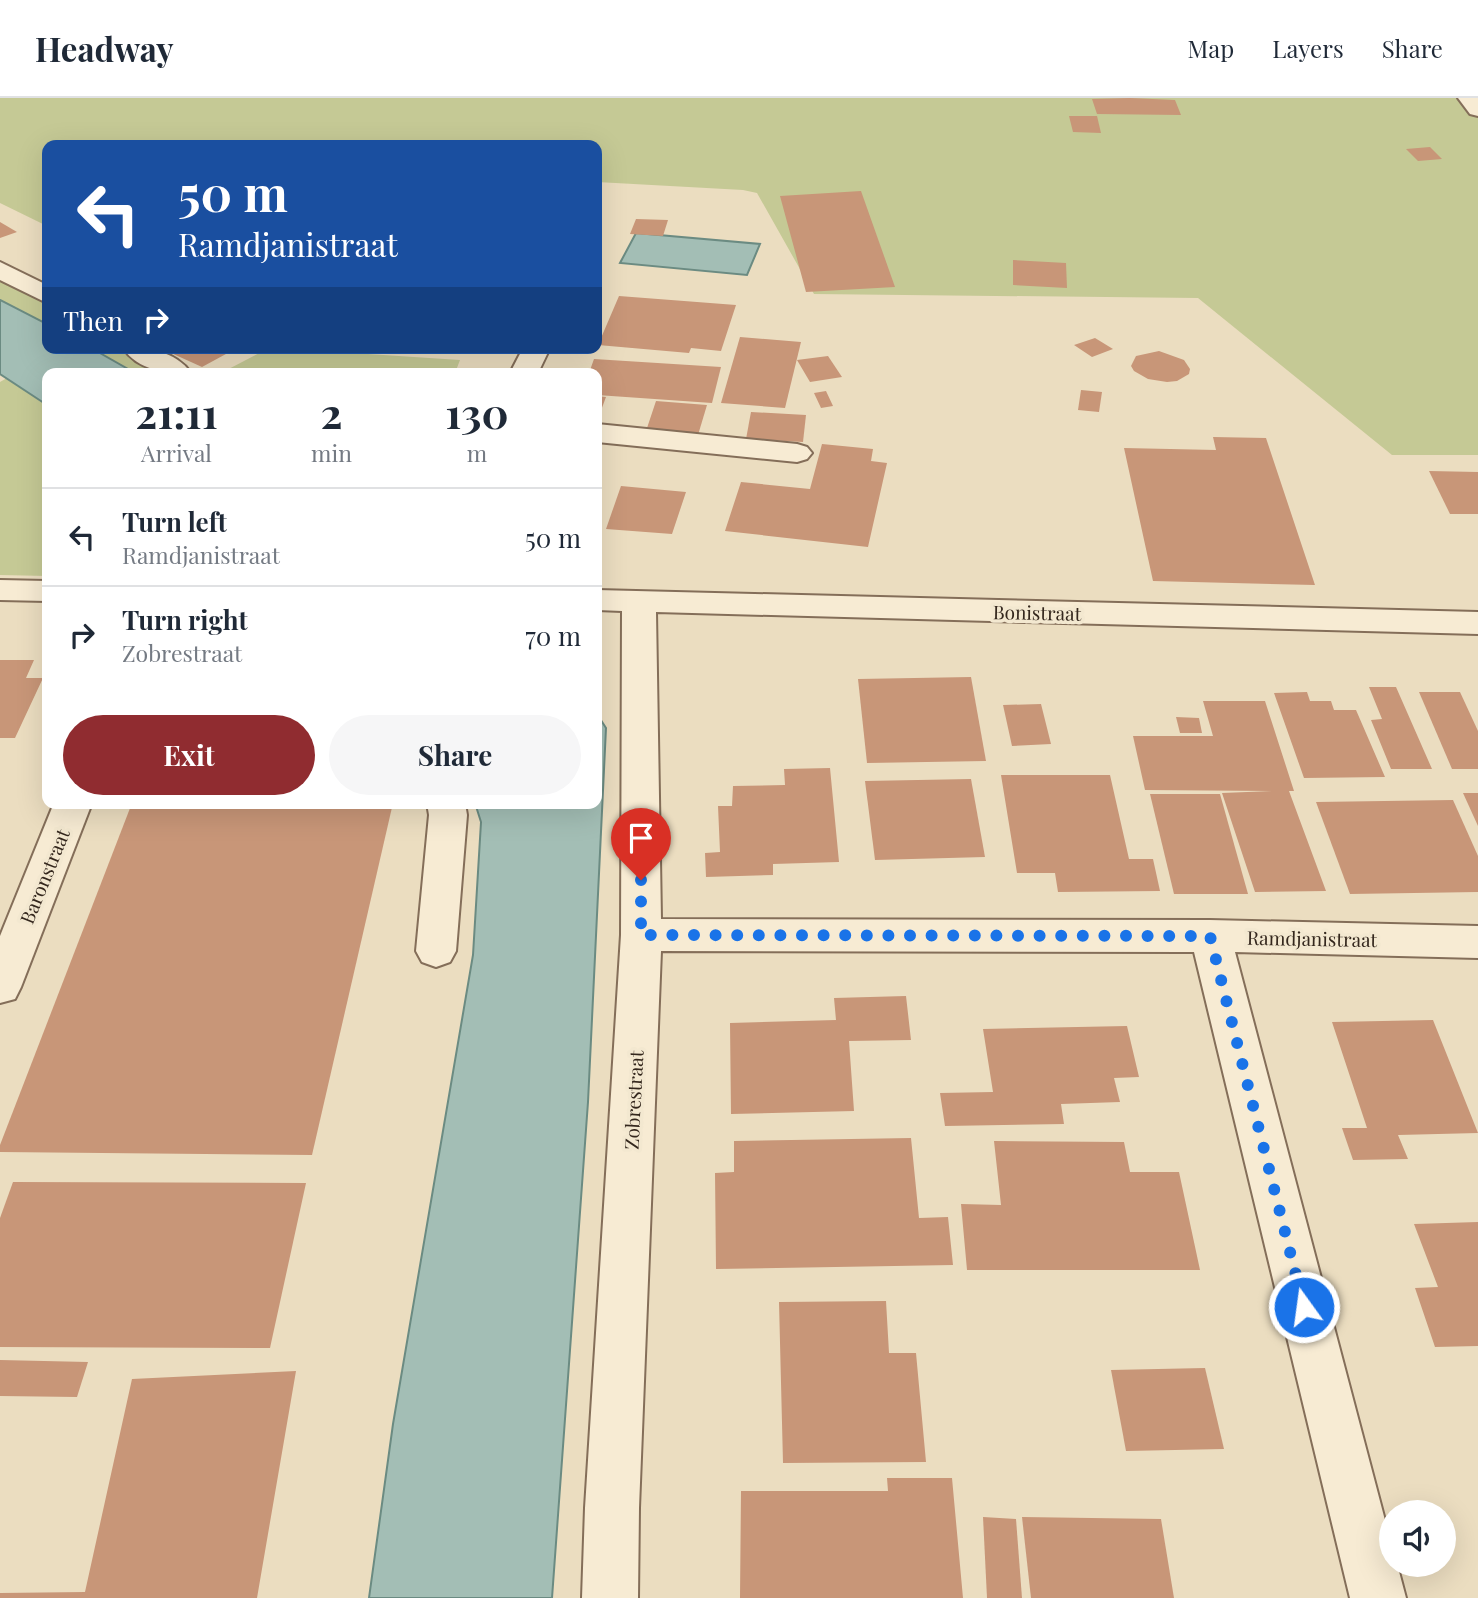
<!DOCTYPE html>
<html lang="en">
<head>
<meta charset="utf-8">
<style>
  body { margin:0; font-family:"Playfair Display",serif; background:#f6f6f7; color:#1f2937; height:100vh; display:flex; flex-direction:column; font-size:26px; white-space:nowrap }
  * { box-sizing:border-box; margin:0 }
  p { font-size:23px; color:#747a83 }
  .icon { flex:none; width:38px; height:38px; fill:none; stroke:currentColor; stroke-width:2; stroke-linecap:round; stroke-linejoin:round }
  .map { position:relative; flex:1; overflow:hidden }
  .details { position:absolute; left:42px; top:270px; width:560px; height:441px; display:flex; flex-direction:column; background:#fff; border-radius:14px; box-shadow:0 7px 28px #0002 }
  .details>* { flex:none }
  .guide { position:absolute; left:42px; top:42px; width:560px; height:214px; border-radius:14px; box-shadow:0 7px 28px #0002; background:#1a4fa0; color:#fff; overflow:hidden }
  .fabs { position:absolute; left:1379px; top:1402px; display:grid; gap:14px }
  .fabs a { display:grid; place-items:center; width:77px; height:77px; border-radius:50%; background:#fff; box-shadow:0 7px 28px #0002; font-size:35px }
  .pin { position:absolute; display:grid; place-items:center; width:60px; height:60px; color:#fff; margin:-72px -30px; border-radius:50% 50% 50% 0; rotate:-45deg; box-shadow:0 0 7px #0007 }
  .pin .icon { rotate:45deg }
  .me { position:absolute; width:77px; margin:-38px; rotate:346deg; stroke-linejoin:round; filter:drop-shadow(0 0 5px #0008) }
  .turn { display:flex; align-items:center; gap:24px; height:147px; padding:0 21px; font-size:32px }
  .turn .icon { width:91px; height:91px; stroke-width:2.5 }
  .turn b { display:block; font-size:49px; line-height:60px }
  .then { display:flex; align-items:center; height:66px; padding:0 21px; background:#0003; gap:14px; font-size:26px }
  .eta { display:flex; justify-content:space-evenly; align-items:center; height:119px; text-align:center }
  .eta b { font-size:42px; font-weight:700; line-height:49px }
  .action { display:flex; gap:14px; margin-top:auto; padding:14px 21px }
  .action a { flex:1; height:80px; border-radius:42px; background:#902c30; color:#fff; font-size:28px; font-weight:700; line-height:80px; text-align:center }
  .action a+a { background:#f6f6f7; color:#1f2937 }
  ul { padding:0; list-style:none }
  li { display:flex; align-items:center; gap:21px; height:98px; padding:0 21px; border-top:2px solid #e0e1e3 }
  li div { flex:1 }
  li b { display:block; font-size:26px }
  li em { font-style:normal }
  header { display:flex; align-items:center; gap:42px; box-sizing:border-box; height:98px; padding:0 35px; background:#fff; border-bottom:2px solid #e0e1e3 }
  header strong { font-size:33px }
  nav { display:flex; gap:38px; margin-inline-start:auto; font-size:24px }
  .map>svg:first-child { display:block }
  .green { fill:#c5c995 }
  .water { fill:#a3beb5; stroke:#6b8b82; stroke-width:2 }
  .building { fill:#c89678 }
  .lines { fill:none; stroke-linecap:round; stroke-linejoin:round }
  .minor-casing { stroke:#846e59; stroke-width:4 }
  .minor { fill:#f7ebd3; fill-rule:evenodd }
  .route { stroke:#1a73e8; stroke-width:12; stroke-dasharray:0 21.6 }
  .labels { text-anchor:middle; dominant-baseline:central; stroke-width:7; stroke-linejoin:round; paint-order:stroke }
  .street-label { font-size:19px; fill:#34271d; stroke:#f3e8d0 }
</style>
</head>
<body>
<header>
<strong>Headway</strong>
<nav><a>Map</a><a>Layers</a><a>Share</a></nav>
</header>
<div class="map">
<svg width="1478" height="1500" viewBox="0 0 1478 1500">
  <rect width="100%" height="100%" fill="#ebddc0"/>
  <g class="green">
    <path d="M0 0H1464L1478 17V357H1392L1198 200 814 196 757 95 743 92 597 84V47H47V128L0 105Z"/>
    <path d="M0 175 47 196V226L0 202Z"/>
    <path d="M91 250H142L184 275H135Z"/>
    <path d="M269 250H370L368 256 460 262 455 275H221Z"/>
    <path d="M7 280 47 307V478L0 477V284Z"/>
  </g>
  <g class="water">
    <path d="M636 135 760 146 747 177 620 165Z"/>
    <path d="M0 202 47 226V250H91L135 275H47V307L0 276Z"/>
    <path d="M597 616 606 630 588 1004 552 1500H369L393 1326 473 857 481 724 475 705H597Z"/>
  </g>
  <g class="building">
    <path d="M1130 0 1175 2 1181 17 1097 16 1092 1Z"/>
    <path d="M1069 18H1097L1101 35 1073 34Z"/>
    <path d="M1430 49 1442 61 1418 63 1406 51Z"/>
    <path d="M861 93 895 189 806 194 780 98Z"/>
    <path d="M636 121 668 122 663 138 630 136Z"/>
    <path d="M0 124 17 134 0 140Z"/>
    <path d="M1013 162 1066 165 1067 190 1013 187Z"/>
    <path d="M619 198 736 207 721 253 691 250 689 255 598 247Z"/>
    <path d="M740 239 801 244 785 310 721 305Z"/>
    <path d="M1095 240 1113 251 1092 259 1074 247Z"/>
    <path d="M160 250H237L202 269Z"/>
    <path d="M1159 253 1184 262 1190 271 1189 276 1177 283 1167 284 1148 281 1134 273 1131 268 1136 258Z"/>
    <path d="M828 258 842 279 810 284 797 262Z"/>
    <path d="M594 261 721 269 712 305 597 297V275H589Z"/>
    <path d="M1081 292 1102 294 1099 314 1078 312Z"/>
    <path d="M826 293 833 308 821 310 814 295Z"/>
    <path d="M597 298 606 299 597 323Z"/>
    <path d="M656 303 707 307 698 337 646 333Z"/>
    <path d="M751 314 806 317 803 344 746 341Z"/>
    <path d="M1213 339 1266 340 1315 487 1153 483 1124 350 1216 352Z"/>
    <path d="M822 346 873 351 871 363 887 365 868 449 725 433 741 384 810 391Z"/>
    <path d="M1429 373 1478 374V416H1450Z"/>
    <path d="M621 388 686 394 672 436 606 431Z"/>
    <path d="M0 562H34L26 580H43L15 640H0Z"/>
    <path d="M971 579 986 663 867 665 858 581Z"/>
    <path d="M1369 589H1396L1432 671H1391L1371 622 1382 621Z"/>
    <path d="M1307 594 1310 603H1331L1334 612H1356L1385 679 1304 680 1274 595Z"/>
    <path d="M1419 594H1460L1478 633V671H1452Z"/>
    <path d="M1203 603H1265L1294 693H1289L1326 793 1255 794 1222 695 1273 693 1145 692 1133 638H1213Z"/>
    <path d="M1041 606 1051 646 1012 648 1003 607Z"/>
    <path d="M1176 619 1199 620 1202 635H1180Z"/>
    <path d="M830 670 839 764 773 766V777L706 779 705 755 720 754 718 708H732L733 688 785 687 784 671Z"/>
    <path d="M1001 677H1110L1129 761H1153L1160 793 1058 794 1055 775H1017Z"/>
    <path d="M971 681 985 759 875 762 865 683Z"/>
    <path d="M1463 695H1478V728Z"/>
    <path d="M1150 696H1220L1248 796H1174Z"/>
    <path d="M1453 702 1478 758V794L1350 796 1316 704Z"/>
    <path d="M132 705H393L312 1057 0 1054V1047Z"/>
    <path d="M906 898 911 942 849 943 854 1013 731 1016 730 925 836 922 834 900Z"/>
    <path d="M1433 922 1478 1035 1398 1037 1408 1061 1353 1062 1342 1030H1367L1332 924Z"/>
    <path d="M1127 928 1139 979 1114 980 1120 1004 1061 1006 1064 1026 945 1028 940 995 993 994 983 931Z"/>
    <path d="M911 1040 919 1120 948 1119 953 1167 716 1171 715 1075 734 1074V1043Z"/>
    <path d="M994 1043 1124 1044 1130 1074H1179L1200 1172H967L961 1106 1001 1107Z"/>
    <path d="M13 1084 306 1085 270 1250 0 1249V1120Z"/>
    <path d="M1478 1124V1248L1435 1249 1415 1190 1438 1189 1414 1126Z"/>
    <path d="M886 1203 889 1255H916L926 1364 783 1365 779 1204Z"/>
    <path d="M0 1262 88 1264 77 1299 0 1298Z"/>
    <path d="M1205 1270 1224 1351 1126 1353 1111 1272Z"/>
    <path d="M296 1273 257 1500H0V1495L85 1494 132 1281Z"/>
    <path d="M887 1380H952L963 1500H740L741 1393H888Z"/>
    <path d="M983 1419 1016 1421 1022 1500H987Z"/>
    <path d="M1022 1419 1161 1421 1174 1500H1031Z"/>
  </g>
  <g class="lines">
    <defs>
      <g id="minor">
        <path d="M1458 0H1478V18L1470 16Z"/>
        <path d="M0 164 47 187V205L0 182Z"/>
        <path d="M123 250C147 250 175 252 191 275 166 275 138 273 123 250Z"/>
        <path d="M523 250H550L538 275H510Z"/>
        <path d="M597 326 797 346 807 349 812 355 807 361 797 364 597 344Z"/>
        <path d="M0 482 47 483V503L0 502Z"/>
        <path d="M597 492 1478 514V536L656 514 661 821 1210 822 1478 828V860L1235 854 1391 1445V1466H1397L1406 1500H1350L1194 854 661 853 639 1410 638 1500H582L585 1410 621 837 622 513 597 512Z"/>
        <path d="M54 705H92L21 889 15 901 0 905V838Z"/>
        <path d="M427 705H465L467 717 456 853 450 864 436 869 422 864 416 853 429 717Z"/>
      </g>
    </defs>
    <use href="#minor" class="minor-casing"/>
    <use href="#minor" class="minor"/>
  </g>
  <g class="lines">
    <path class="route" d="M641 782V837L1210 838 1304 1209"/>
  </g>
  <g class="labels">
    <g class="street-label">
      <text transform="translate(1037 514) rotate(1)">Bonistraat</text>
      <text transform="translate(44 778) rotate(-68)">Baronstraat</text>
      <text transform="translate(1312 840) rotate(1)">Ramdjanistraat</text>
      <text transform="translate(633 1002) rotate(-87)">Zobrestraat</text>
    </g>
  </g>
</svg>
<div class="fabs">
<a><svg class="icon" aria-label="sound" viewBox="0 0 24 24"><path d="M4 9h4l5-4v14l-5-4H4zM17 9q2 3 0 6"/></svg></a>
</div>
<div class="pin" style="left:641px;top:782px;background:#d93025"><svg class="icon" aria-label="arrive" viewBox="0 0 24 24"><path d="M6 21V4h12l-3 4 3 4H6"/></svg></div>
<svg class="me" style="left:1304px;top:1209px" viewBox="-20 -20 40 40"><circle r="17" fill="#1a73e8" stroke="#fff" stroke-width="3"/><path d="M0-11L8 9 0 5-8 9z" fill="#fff"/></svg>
<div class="guide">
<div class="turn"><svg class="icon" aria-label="left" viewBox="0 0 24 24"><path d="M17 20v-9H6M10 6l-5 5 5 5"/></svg><div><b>50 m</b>Ramdjanistraat</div></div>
<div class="then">Then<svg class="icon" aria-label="right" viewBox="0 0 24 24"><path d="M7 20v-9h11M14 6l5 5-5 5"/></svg></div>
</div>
<section class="details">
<div class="eta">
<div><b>21:11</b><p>Arrival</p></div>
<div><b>2</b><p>min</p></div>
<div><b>130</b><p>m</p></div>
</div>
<ul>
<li><svg class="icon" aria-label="left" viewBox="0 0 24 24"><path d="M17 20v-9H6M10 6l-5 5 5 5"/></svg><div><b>Turn left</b><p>Ramdjanistraat</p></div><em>50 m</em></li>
<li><svg class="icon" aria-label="right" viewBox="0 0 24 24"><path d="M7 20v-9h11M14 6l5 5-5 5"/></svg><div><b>Turn right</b><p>Zobrestraat</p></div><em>70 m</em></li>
</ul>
<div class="action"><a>Exit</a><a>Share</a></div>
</section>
</div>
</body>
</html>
